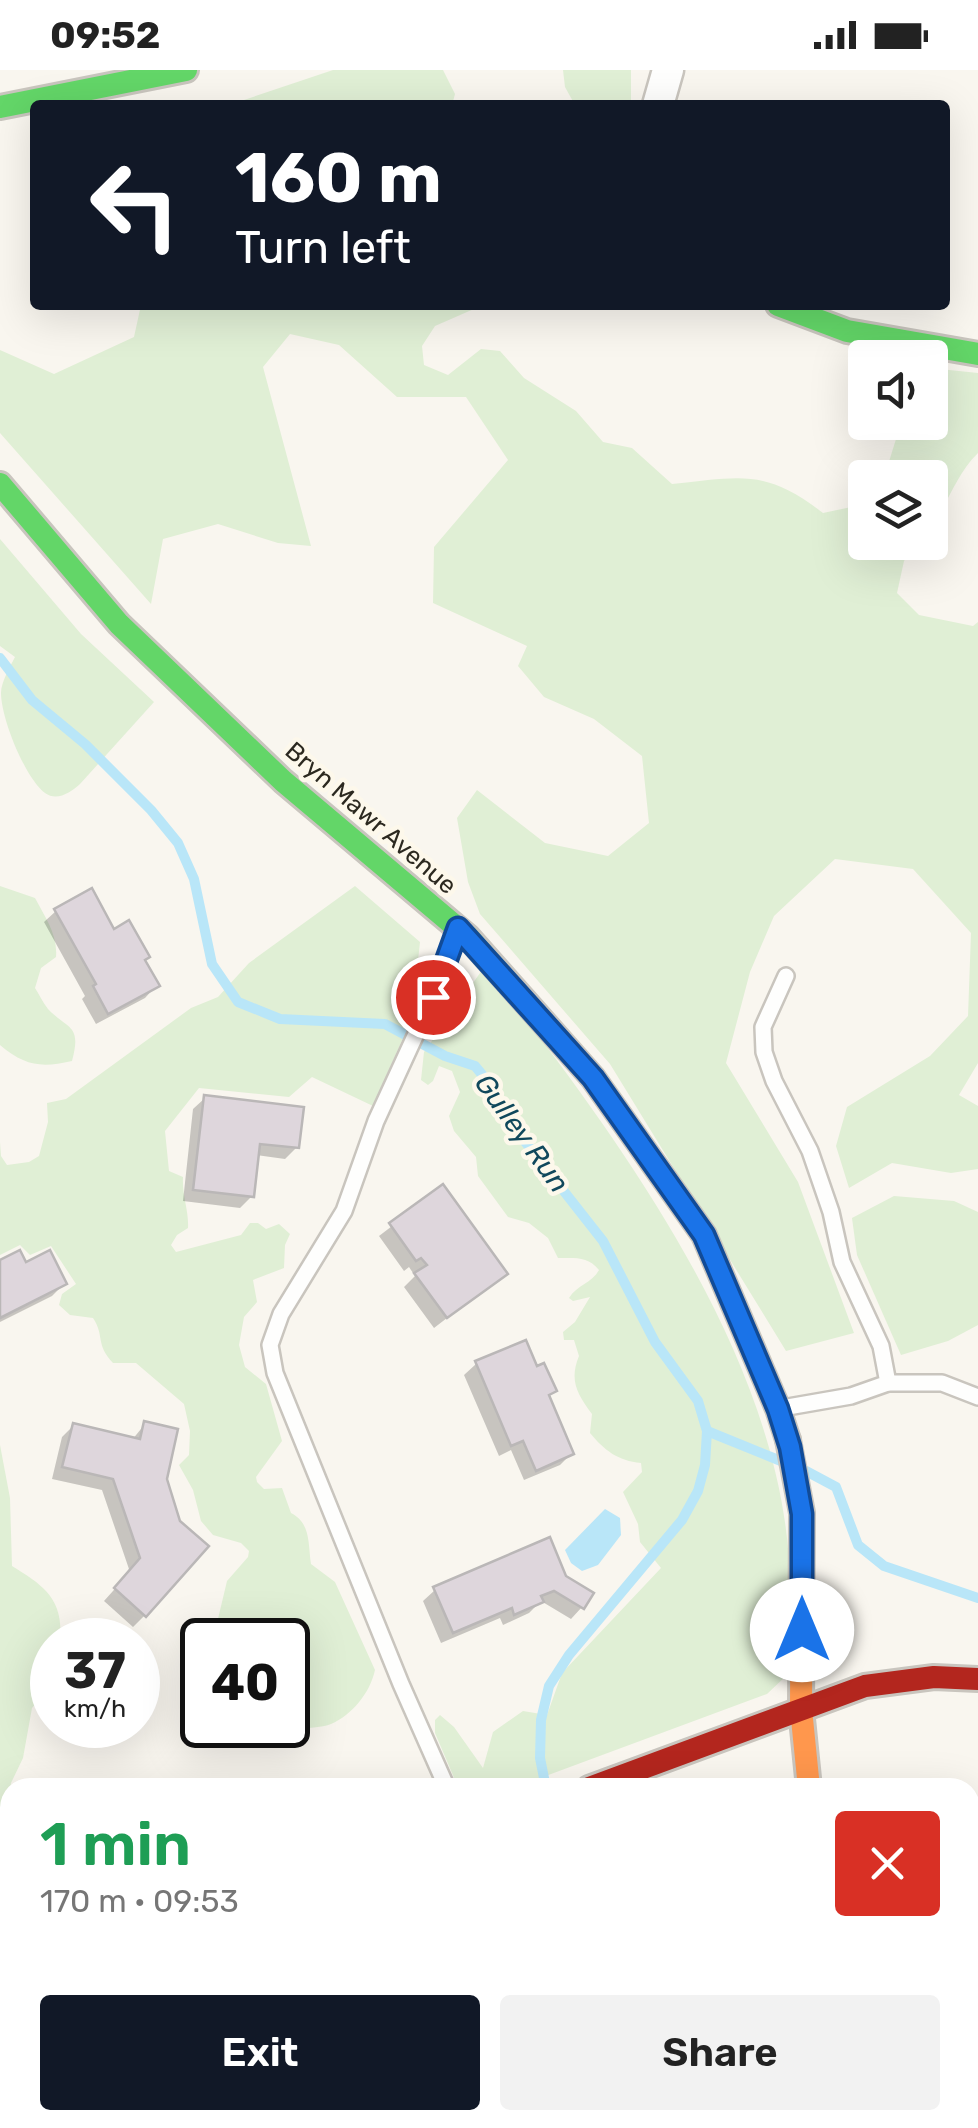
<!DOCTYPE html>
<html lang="en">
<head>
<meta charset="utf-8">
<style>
  body { margin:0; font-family:Rubik,sans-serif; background:#f2f2f2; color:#222; height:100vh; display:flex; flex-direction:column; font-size:38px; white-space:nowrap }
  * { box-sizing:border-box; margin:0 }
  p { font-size:32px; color:#767676 }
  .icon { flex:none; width:55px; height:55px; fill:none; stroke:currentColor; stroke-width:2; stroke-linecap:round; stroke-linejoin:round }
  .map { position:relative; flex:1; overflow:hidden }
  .details { position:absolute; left:0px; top:1708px; width:980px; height:352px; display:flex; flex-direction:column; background:#fff; border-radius:30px 30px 0 0; box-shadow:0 10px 40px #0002 }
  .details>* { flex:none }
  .banner { position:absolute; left:30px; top:30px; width:920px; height:210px; border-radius:10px; box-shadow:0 10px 40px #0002; background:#111827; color:#fff; overflow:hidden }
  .controls { position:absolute; left:848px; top:270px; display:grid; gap:20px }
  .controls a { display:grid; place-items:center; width:100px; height:100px; border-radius:10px; background:#fff; box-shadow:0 10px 40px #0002; font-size:50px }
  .speed { position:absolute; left:30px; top:1548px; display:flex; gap:20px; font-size:50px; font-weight:700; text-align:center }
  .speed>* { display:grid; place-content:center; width:130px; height:130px; border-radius:50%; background:#fff; box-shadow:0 10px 40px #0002; line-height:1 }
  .speed small { font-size:25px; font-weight:400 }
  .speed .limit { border:5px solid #111; border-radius:15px; background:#fff; color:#111 }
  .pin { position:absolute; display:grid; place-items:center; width:85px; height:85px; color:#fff; margin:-42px; border:5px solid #fff; border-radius:50%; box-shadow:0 2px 10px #0007 }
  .me { position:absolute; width:110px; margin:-55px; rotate:0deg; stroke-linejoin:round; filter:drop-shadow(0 0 8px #0008) }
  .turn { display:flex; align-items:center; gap:35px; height:210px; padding:0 40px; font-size:45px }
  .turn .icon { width:130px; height:130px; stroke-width:2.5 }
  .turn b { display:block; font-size:70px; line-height:85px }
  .round { display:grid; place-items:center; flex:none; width:105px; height:105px; border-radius:10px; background:#f2f2f2 }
  .head { display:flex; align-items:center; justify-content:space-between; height:170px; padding:0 40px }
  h1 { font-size:60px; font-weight:600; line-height:75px; color:#1e9e55 }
  .action { display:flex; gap:20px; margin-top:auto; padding:20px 40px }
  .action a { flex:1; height:115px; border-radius:10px; background:#111827; color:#fff; font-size:40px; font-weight:600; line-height:115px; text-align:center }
  .action a+a { background:#f2f2f2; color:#222 }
  .status { display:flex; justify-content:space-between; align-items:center; height:70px; padding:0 50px; background:#fff; direction:ltr }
  .status svg { height:28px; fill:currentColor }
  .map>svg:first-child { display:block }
  .green { fill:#e0efd5 }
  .water { fill:#b9e6f8 }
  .shadow { fill:#0003 }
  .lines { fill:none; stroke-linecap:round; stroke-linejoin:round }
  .stream { stroke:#b9e6f8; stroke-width:10 }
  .building { fill:#ded6dc; stroke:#bab7b7; stroke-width:2.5 }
  .lane-casing { stroke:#c9c5be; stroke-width:20 }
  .street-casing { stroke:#c9c5be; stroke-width:35 }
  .fast-casing { stroke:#c9c5be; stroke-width:28 }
  .slow-casing { stroke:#c9c5be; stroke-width:28 }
  .jam-casing { stroke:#c9c5be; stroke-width:28 }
  .lane { stroke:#fefefd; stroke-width:15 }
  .street { stroke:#fefefd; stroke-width:30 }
  .fast { stroke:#63d668; stroke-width:22 }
  .slow { stroke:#ff974d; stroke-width:22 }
  .jam { stroke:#b3261e; stroke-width:22 }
  .route-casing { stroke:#114b97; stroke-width:25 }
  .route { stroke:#1a73e8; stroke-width:18 }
  .labels { text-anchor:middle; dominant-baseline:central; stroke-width:9; stroke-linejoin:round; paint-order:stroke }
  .street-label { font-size:25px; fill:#2c2920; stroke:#fdf8eb }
  .water-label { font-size:28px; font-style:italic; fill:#10485c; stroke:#fdf8eb }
</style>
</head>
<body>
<div class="status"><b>09:52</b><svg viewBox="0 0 49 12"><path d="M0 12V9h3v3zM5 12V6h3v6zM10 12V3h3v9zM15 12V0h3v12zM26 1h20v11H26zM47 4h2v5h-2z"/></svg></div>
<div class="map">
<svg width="978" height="2058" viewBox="0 0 978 2058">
  <rect width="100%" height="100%" fill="#f9f6ef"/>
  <g class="green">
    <path d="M333 0H443L455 24 452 35H229Z"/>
    <path d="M563 0H631V35H575L565 17Z"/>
    <path d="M141 235H483L435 256 422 276 424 295 448 305 481 279 500 281 524 308 576 341 603 372 632 378 672 414C741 407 765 398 823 443L856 436 865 425V472L918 473 904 491 897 523 919 545 973 556 978 552V993L959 1025 978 1036V1099L951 1103 892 1093 849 1118 836 1076 847 1037 930 986 968 946 971 863 913 799 835 789 774 846 750 902 726 993 798 1112 854 1263 786 1281 610 994 480 844 468 812 457 748 477 720 545 773 608 786 649 753 642 686 594 649 544 627 518 596 527 576 433 533 434 477 508 390 466 327H397L339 275 290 264 263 297 311 476 278 473 218 454 163 469 151 534 0 363V280L54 304 134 267Z"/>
    <path d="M930 298 978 303V383C956 404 949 433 930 457V408H880L887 398 901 353 930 352Z"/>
    <path d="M0 469 81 564 154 632 80 714C71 722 57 732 45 723 25 708 1 648 1 623 1 612 10 597 15 587L0 576Z"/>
    <path d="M0 816 35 828C45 847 58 865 56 887L41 898 35 918C39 924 43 933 48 939 68 960 82 954 72 991 41 998 25 996 0 975Z"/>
    <path d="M355 816 420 872 412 948 373 1036 312 1007 289 1027 199 1018 165 1061 169 1101 183 1107C182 1126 189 1141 188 1158L177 1165 171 1175 176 1182 241 1165 250 1153H258L266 1159 279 1154 290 1164 285 1175 284 1198 253 1210 257 1232 244 1247 239 1275 245 1297 266 1314 282 1371 256 1407 257 1412 264 1419 282 1418 291 1443C311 1453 308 1474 311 1494L335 1512 375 1600C370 1623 352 1645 331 1654 315 1661 253 1660 236 1655H288V1570H223L224 1563 217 1553 227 1511 248 1487 249 1481 241 1473 213 1465 201 1451 193 1420 179 1395 189 1385 190 1361 184 1334 136 1293H113C95 1274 105 1266 93 1248L70 1245 59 1235 62 1224 76 1214 51 1176 30 1185 20 1175 0 1185V1072L1 1086 7 1095 29 1092 39 1086 48 1052 47 1033 66 1029 191 938 218 927 249 893Z"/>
    <path d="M485 896C609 1056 764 1261 787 1468 792 1512 787 1560 787 1605L767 1624 516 1717H458L435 1663V1650L440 1645 454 1657 483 1698 493 1662 523 1641 547 1645 562 1603 661 1498 640 1472 638 1454 623 1422 642 1402 641 1393C618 1391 604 1380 590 1363L592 1344C577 1324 569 1310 579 1286L574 1270H564L563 1262 575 1252 590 1227 573 1231 569 1228C577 1215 592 1213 599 1200 588 1186 575 1188 558 1188L548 1168 529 1153 508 1147 478 1106 476 1087 454 1061 449 1046 460 1022 452 1001 439 996 433 1011 428 1015 421 1010 424 982Z"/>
    <path d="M894 1126 954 1131 978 1142V1255L948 1271 901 1285 857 1185 852 1148Z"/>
    <path d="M0 1375 10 1428 12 1496C43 1515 64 1529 60 1570H52V1613L32 1638 23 1688 11 1713 8 1735 0 1745Z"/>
  </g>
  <path class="water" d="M605 1439 620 1448 621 1465 598 1495 582 1501 571 1493 565 1480Z"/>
  <g class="shadow">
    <path d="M56 841 113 862 142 891 156 916 145 928 96 954 82 929 85 926 44 852Z"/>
    <path d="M205 1028 297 1077 285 1089 256 1085 252 1126 240 1138 183 1131 193 1039Z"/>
    <path d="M442 1118 504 1204 434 1258 404 1217 415 1206 409 1197 404 1201 379 1166Z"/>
    <path d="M0 1193 25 1195 64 1214 52 1226 0 1252Z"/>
    <path d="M524 1273 536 1300 554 1321 547 1328 571 1384 560 1395 524 1410 511 1380 499 1386 464 1305 476 1294Z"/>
    <path d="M145 1354V1545L133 1557 104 1531 130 1502 102 1420 52 1409 62 1367 74 1355 132 1370Z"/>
    <path d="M564 1508 582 1537 571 1549 541 1531 529 1543 503 1555 500 1548 441 1573 423 1531 435 1520Z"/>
  </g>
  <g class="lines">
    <g class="stream">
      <path d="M0 588 32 630 85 674 151 740 178 773 194 809 212 894 238 932 280 949 385 954 445 986 475 996 494 1019 515 1059 603 1171 655 1272 698 1331 707 1361 705 1395 698 1421 682 1450 569 1585 549 1616 541 1650 540 1688 546 1718"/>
      <path d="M707 1361 781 1391"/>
      <path d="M806 1401 836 1417 858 1475 884 1496 978 1528"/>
      <path d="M556 2050 564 2058"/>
      <path d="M497 2058 500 2050"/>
    </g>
  </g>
  <g class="building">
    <path d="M92 818 114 859 129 850 150 887 145 890 160 916 108 944 93 916 96 914 54 839Z"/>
    <path d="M204 1025 304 1037 299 1078 260 1074 254 1127 193 1120Z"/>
    <path d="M443 1114 508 1204 447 1248 414 1203 427 1195 421 1188 416 1191 389 1153Z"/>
    <path d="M20 1180 26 1192 50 1180 67 1214 0 1248V1190Z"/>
    <path d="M526 1270 537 1296 544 1293 557 1321 549 1325 574 1384 536 1401 523 1371 511 1376 475 1291Z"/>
    <path d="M144 1351 178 1359 167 1409 180 1451 209 1476 146 1547 114 1518 140 1488 113 1409 62 1397 73 1353 140 1369Z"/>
    <path d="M550 1467 566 1506 594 1523 584 1539 554 1521 541 1526 544 1532 514 1545 512 1538 453 1563 433 1517Z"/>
  </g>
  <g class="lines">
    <defs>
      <g id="lane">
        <path d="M888 1313H942L978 1327"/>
        <path d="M782 1338 851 1326 888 1313 881 1276 842 1192 831 1142 810 1081 774 1011 764 982 763 957 786 906"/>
        <path d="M447 1718 401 1614 275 1303 270 1275 281 1244 344 1141 376 1051 433 927 457 862"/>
      </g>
      <path id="street" d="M658 35 668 0"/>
      <g id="fast">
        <path d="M0 37 186 0"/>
        <path d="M778 235 847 261 978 284"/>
        <path d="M0 414 119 554 283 711 468 867 593 1008 704 1165 778 1339 788 1370"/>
        <path d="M0 1955 10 1951"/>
      </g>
      <path id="slow" d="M788 1370 802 1443 801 1639 809 1718"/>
      <g id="jam">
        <path d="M589 1718 865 1616 934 1607 978 1609"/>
        <path d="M909 2050 916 2058"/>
      </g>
    </defs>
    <use href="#lane" class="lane-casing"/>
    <use href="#street" class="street-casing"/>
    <use href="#fast" class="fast-casing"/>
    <use href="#slow" class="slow-casing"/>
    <use href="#jam" class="jam-casing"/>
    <use href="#lane" class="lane"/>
    <use href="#street" class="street"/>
    <use href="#fast" class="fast"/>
    <use href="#slow" class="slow"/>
    <use href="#jam" class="jam"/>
  </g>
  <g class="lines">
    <defs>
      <path id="route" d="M433 927 458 858 593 1008 704 1165 778 1339 790 1377 802 1444V1560"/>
    </defs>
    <use href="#route" class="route-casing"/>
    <use href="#route" class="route"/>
  </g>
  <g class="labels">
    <g class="street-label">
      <text transform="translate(371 748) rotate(41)">Bryn Mawr Avenue</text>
    </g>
    <g class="water-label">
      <text transform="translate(522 1063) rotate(54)">Gulley Run</text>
    </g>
  </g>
</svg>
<div class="controls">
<a><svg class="icon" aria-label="sound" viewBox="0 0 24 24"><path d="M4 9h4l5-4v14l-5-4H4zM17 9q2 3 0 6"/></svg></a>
<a><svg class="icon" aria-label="layers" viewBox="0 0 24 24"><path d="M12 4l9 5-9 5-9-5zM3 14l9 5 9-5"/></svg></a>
</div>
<div class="speed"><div>37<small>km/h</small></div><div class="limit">40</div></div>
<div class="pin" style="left:433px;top:927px;background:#d93025"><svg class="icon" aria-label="arrive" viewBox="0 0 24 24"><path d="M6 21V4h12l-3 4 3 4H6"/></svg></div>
<svg class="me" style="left:802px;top:1560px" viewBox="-20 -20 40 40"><circle r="19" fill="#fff"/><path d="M0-13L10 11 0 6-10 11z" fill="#1a73e8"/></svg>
<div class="banner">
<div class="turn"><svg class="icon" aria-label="left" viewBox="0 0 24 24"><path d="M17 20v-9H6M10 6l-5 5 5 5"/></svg><div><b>160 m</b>Turn left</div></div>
</div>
<section class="details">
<div class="head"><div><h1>1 min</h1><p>170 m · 09:53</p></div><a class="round" style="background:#d93025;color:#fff"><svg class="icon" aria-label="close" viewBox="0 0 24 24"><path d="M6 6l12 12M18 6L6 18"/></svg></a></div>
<div class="action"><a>Exit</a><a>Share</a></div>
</section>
</div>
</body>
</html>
